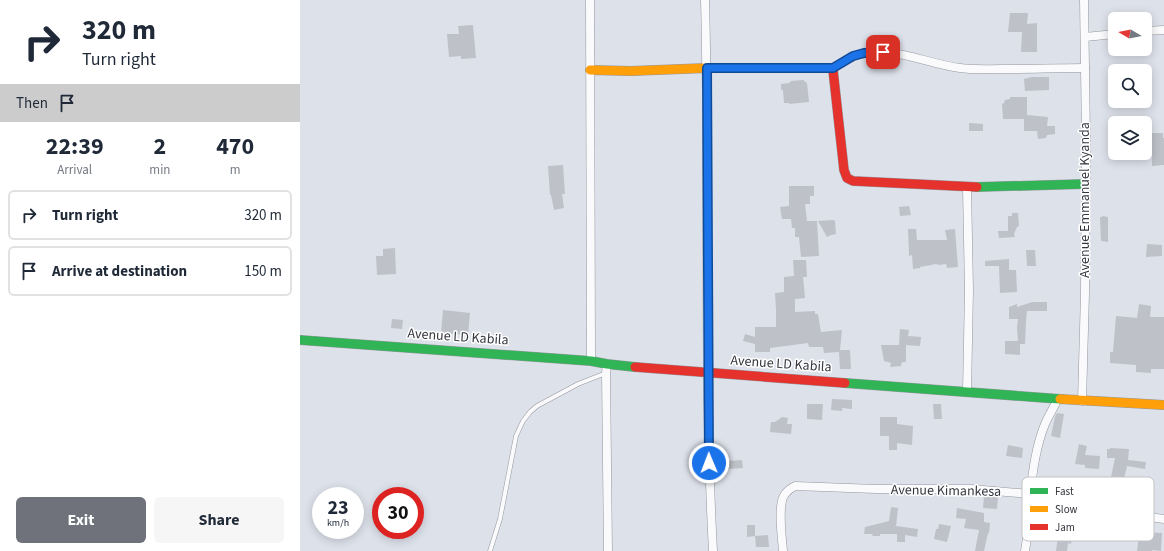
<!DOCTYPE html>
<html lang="en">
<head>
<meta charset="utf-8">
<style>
  body { margin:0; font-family:"Source Sans 3",sans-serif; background:#f6f6f7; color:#1f2937; height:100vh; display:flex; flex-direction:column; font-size:15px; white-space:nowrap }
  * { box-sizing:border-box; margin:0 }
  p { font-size:13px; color:#747a83 }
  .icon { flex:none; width:22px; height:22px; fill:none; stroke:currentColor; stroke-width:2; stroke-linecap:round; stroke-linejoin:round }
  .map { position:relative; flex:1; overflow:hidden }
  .details { display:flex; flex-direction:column; background:#fff; width:300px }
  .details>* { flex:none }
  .hud { background:#fff; color:#1f2937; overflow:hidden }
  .needle { width:26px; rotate:280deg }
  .fabs { position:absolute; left:808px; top:12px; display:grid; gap:8px }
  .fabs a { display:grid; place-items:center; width:44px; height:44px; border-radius:6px; background:#fff; box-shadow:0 2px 10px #0003; font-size:20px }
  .speed { position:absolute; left:12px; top:487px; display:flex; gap:8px; font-size:20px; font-weight:700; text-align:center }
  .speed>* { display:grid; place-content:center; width:52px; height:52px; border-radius:50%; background:#fff; box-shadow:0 2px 10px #0003; line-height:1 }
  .speed small { font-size:10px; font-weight:400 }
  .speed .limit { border:6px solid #d22; background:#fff; color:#111 }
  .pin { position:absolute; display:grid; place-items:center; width:34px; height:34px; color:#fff; margin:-17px; border-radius:8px; box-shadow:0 2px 6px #0006 }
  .me { position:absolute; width:44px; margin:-22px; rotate:359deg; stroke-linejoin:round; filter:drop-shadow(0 0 3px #0008) }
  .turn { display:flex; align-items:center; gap:14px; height:84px; padding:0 16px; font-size:18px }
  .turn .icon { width:52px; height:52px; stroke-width:2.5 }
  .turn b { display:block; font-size:28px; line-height:34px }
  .then { display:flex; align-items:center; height:38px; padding:0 16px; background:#0003; gap:8px; font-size:15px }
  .eta { display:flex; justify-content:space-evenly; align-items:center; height:68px; text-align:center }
  .eta b { font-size:24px; font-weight:700; line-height:28px }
  .action { display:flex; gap:8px; margin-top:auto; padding:8px 16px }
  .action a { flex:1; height:46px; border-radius:6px; background:#6f727a; color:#fff; font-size:16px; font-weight:700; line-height:46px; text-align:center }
  .action a+a { background:#f6f6f7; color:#1f2937 }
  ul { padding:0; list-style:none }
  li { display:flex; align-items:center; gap:12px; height:50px; margin:0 8px 6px; padding:0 8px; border:2px solid #e0e1e3; border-radius:6px }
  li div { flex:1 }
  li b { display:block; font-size:15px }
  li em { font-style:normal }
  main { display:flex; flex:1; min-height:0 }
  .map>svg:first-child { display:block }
  .building { fill:#bec1c8 }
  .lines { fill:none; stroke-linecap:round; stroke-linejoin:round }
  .lane-casing { stroke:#94979e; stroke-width:5 }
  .street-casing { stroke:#94979e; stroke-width:9 }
  .fast-casing { stroke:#94979e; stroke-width:10 }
  .slow-casing { stroke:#94979e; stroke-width:10 }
  .jam-casing { stroke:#94979e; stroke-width:10 }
  .lane { stroke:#fafafc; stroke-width:4 }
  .street { stroke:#fafafc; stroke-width:8 }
  .fast { stroke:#30b455; stroke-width:9 }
  .slow { stroke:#ff9f0a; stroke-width:9 }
  .jam { stroke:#e5322d; stroke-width:9 }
  .route-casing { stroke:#114b97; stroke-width:10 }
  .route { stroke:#1a73e8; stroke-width:7 }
  .labels { text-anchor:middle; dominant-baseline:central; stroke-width:3; stroke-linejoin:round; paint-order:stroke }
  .street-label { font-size:14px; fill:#34363d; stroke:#fff }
  .key { fill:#fff; stroke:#c2c3c5; stroke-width:1 }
  .key-label { font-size:11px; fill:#34363d }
</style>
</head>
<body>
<main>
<section class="details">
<div class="hud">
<div class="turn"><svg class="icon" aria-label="right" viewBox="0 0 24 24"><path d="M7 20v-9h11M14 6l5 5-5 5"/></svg><div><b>320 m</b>Turn right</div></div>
<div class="then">Then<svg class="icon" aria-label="arrive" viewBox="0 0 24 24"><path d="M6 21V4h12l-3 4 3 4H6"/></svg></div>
</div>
<div class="eta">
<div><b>22:39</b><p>Arrival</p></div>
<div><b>2</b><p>min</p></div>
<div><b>470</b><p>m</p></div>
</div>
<ul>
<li><svg class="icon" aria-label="right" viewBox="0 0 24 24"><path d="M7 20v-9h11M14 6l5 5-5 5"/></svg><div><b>Turn right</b></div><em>320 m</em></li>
<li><svg class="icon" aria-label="arrive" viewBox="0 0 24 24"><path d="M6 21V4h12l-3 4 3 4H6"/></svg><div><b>Arrive at destination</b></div><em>150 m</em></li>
</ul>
<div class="action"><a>Exit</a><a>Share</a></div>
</section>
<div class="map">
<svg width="864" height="551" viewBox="0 0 864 551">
  <rect width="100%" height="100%" fill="#dde1ea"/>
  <g class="building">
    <path d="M710 13H728L727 24 737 23V52H721L722 32H708Z"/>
    <path d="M173 25 176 58 161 59V56L149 57 147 34H159L158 26Z"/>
    <path d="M732 77H749V90L725 91 724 79Z"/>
    <path d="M503 80 507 83 509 102 489 104V103H484L483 90H481V84L489 83 491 81Z"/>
    <path d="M710 97H727V115L748 117 747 126H755V134L747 135 746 138 738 139 737 131H724V119H703L702 104 704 103 705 100 710 99Z"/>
    <path d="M669 123 683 124V131H669Z"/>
    <path d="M852 133H863V138H864V165L852 166Z"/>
    <path d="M263 165 265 194H262L264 208 254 210 251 195H250L248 166Z"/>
    <path d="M489 186H514V196H510V204H505L507 221H517L519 256 501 257 499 237H495V228H492L491 219H482L480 207 489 206Z"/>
    <path d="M609 206 611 215 600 216 599 207Z"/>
    <path d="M712 213H718L719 226 717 227 714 234 715 237 699 238 698 231H708V216H712Z"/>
    <path d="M802 216 808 217V242L801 241 800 217H802Z"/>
    <path d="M533 220 535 221 536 234 531 235 527 237 518 221Z"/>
    <path d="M608 229H616L617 240H647L645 230 655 229 658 267 647 268 646 264 639 265 636 264 620 267V268L613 269 612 255 609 256Z"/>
    <path d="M847 244 862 245V256L846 257Z"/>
    <path d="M95 248 96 274 77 275 76 256H83V249Z"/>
    <path d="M726 250H735L736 266H727Z"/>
    <path d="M709 259V270H716L717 292 700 293 699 266H685V261Z"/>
    <path d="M493 260H506L507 277H503L505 298 495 299V312L515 311V314H518L521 332 542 330 540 350H550L551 369H540L539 352 524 353 523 347H509L508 343 470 348V352H455V344L443 341 445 334 455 337V327H476V309L475 293 484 292V277L494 276Z"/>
    <path d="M732 302H747V311H727L726 321 725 344H720V355L705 354V341H718L717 328 718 319H709V307L717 304V307Z"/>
    <path d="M839 304 851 306 850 317H864V369H851V373L836 372V365L810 363V352H813L816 316 837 318Z"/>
    <path d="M143 310 170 313 168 335 141 333Z"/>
    <path d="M92 319 103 320 102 329 91 328Z"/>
    <path d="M600 329 609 330 608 336 621 337 620 346 606 345V362H602L601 366 590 367 591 363 584 361 581 345H599Z"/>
    <path d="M532 399 552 400V409L542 408V411L531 410Z"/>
    <path d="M507 404H523L522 420 507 419Z"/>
    <path d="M633 404H641L642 419H634Z"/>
    <path d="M757 413 764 414 760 438 751 436 755 417Z"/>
    <path d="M482 417 488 418 487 424H492L491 434 470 432 471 422H475Z"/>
    <path d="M580 417H597V424L613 426 612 445 597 443V450H589V436H580Z"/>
    <path d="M779 444 787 446 785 455 800 456 799 469 785 468V465L775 464Z"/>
    <path d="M708 445 723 448 722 458 706 456Z"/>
    <path d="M810 448 829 449 828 460 846 462 845 469 827 466 824 479 811 477 815 458H807V449H810Z"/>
    <path d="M442 460 443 468 428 469 427 461Z"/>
    <path d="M684 496 698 497 697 509 683 508Z"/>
    <path d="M591 507 598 508 596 526 618 529 617 537 605 535V542H597V534H580V536H572L573 534H564L565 527 589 521Z"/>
    <path d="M657 508 684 513V522L690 523 689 533H688L684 551H675L679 530 664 528 666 519 656 518Z"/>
    <path d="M639 524 651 526 647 542 634 539 636 529H638Z"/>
    <path d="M447 525H455V536L447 537Z"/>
    <path d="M759 529 773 531 771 544 768 543 767 551H756Z"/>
    <path d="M843 532 862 533 861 551 852 550V551H837L839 536H842Z"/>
    <path d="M468 535 469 547H456L455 536Z"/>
  </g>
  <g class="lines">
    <defs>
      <path id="lane" d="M190 551 200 519 216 436 223 421 230 412 237 406 278 384 306 373"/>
      <g id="street">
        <path d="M290 0 291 361"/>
        <path d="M405 0C410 184 403 368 413 551"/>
        <path d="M845 31 864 30"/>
        <path d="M785 37 815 34"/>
        <path d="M533 68C540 64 547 59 555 56 589 43 625 64 660 68 674 70 688 69 702 69 730 69 757 68 785 68"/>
        <path d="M667 187 669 290 667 392"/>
        <path d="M307 364 306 373 308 551"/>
        <path d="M782 401 785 293 786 138 784 0"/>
        <path d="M730 494C733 470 736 446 745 424 749 415 754 407 758 399"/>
        <path d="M483 551C482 537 477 504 485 494 488 490 491 488 495 486L576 489H671L730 494 809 514 835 515 864 519"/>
        <path d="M725 551 734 495"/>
      </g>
      <g id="fast">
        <path d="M677 187 785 184"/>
        <path d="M0 340 291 361 307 364 335 367"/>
        <path d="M545 383 760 399"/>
      </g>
      <g id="slow">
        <path d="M290 70 331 71 407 68H533V70"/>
        <path d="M760 399 864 405"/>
      </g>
      <g id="jam">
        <path d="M533 70 544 170 547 178 553 181 677 187"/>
        <path d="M335 367 545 383"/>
      </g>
    </defs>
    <use href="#lane" class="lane-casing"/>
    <use href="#street" class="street-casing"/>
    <use href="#fast" class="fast-casing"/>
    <use href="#slow" class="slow-casing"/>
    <use href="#jam" class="jam-casing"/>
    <use href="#lane" class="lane"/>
    <use href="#street" class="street"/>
    <use href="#fast" class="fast"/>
    <use href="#slow" class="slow"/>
    <use href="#jam" class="jam"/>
  </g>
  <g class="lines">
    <defs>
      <path id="route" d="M409 463 407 68H533L553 56 564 53 583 52"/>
    </defs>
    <use href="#route" class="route-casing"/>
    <use href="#route" class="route"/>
  </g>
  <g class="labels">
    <g class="street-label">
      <text transform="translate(785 200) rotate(-90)">Avenue Emmanuel Kyanda</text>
      <text transform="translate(158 337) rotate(4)">Avenue LD Kabila</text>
      <text transform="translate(481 364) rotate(4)">Avenue LD Kabila</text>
      <text transform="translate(646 491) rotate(1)">Avenue Kimankesa</text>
    </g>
  </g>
  <rect x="722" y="477" width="132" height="64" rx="6" class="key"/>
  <rect x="730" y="488" width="18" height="6" fill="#30b455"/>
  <rect x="730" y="506" width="18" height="6" fill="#ff9f0a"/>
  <rect x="730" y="524" width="18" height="6" fill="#e5322d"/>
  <g class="key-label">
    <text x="755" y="495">Fast</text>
    <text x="755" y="513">Slow</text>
    <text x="755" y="531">Jam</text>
  </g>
</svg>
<div class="fabs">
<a><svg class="needle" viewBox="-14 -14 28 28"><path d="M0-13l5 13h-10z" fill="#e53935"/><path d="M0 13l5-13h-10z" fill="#747a83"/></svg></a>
<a><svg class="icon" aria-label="search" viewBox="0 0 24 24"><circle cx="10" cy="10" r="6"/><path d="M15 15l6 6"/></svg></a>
<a><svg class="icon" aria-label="layers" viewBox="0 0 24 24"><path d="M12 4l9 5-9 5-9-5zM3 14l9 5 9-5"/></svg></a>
</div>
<div class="speed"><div>23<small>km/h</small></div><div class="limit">30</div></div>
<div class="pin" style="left:583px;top:52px;background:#d93025"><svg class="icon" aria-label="arrive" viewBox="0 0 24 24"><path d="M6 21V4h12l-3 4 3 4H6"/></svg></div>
<svg class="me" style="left:409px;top:463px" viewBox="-20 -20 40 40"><circle r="17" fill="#1a73e8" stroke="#fff" stroke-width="3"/><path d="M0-11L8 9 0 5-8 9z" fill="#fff"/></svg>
</div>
</main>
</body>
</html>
